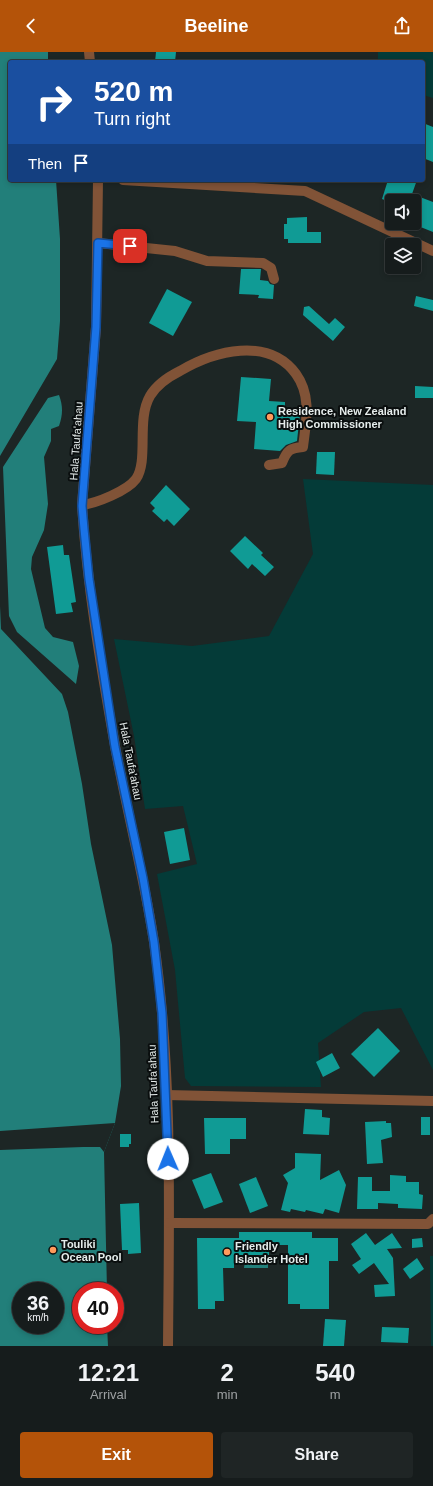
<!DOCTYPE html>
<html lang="en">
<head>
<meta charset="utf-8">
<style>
  body { margin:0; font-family:Helvetica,sans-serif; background:#1f2525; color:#f1f3f6; height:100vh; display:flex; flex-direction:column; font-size:15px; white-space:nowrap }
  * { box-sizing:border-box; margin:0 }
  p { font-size:13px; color:#9ea1a3 }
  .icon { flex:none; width:22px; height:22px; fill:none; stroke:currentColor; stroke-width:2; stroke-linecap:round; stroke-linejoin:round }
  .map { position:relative; height:1294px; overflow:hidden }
  .drawer { display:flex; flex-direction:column; background:#161c1c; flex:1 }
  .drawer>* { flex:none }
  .guide { position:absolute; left:8px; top:8px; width:417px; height:122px; border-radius:4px; box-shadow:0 2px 6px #0003,0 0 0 1px #353a3b; background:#1a4fa0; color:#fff; overflow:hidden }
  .controls { position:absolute; left:385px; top:142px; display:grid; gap:8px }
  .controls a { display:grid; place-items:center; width:36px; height:36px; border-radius:4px; background:#161c1c; box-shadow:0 2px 6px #0003,0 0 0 1px #353a3b; font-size:20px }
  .speed { position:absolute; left:12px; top:1230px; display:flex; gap:8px; font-size:20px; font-weight:700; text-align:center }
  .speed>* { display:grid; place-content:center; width:52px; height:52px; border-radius:50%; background:#161c1c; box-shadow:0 2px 6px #0003,0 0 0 1px #353a3b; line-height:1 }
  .speed small { font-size:10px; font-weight:400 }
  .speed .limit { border:6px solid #d22; background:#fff; color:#111 }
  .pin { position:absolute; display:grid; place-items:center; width:34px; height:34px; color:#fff; margin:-17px; border-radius:8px; box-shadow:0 2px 6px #0006 }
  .me { position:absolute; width:44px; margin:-22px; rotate:359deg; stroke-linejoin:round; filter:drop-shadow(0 0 3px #0008) }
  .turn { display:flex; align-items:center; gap:14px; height:84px; padding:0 20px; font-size:18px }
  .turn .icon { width:52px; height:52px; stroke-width:2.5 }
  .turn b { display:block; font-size:28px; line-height:34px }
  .then { display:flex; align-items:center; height:38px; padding:0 20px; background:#0003; gap:8px; font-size:15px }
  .eta { display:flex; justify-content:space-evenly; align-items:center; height:68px; text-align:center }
  .eta b { font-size:24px; font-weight:600; line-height:28px }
  .button { display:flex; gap:8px; margin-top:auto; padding:8px 20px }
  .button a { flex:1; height:46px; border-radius:4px; background:#b45309; color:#fff; font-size:16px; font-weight:600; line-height:46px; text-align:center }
  .button a+a { background:#1f2525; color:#f1f3f6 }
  header { display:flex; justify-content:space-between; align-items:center; height:52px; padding:0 20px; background:#b45309; color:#fff; font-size:18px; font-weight:600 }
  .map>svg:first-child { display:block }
  .green { fill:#043b38 }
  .water { fill:#227f7a; fill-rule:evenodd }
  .pier { fill:#1d2625 }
  .building { fill:#109b95 }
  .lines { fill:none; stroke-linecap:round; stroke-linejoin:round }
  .minor { stroke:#815337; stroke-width:10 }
  .route-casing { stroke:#114b97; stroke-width:10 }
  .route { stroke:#1a73e8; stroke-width:7 }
  .poi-dot { fill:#ff9a5b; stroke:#0a0e0e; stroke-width:1.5 }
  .labels { text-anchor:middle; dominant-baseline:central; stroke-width:4; stroke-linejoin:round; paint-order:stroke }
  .poi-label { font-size:11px; font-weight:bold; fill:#e5eceb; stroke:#0a0e0e; text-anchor:start }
  .street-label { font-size:11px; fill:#e5eceb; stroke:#0a0e0e }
</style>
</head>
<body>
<header><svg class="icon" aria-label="back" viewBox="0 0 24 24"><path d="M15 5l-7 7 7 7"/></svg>Beeline<svg class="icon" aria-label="share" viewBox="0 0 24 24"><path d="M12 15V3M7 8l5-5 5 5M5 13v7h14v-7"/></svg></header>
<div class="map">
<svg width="433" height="1294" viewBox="0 0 433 1294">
  <rect width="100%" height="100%" fill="#1d2625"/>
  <g class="green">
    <path d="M378 0H433V46L423 43V10H378Z"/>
    <path d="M303 427 433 433V1018L401 956 364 960 318 991 321 1035 191 1034 185 1026 175 918 157 822 197 812 183 754 145 757 134 684 114 587 192 594 269 584 313 502Z"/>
    <path d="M430 1204H433V1294H431Z"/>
  </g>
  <g class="water">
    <path d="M0 0H48V10H10V128H56L60 187V269L57 307 0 404Z"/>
    <path d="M59 343C63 354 63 362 59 374L51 377V389L44 405 48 452 44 478 32 505 31 517 45 576 53 585 73 590 79 614 76 632 17 580 9 564 3 415 48 346Z"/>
    <path d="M0 554 1 577 62 642 68 660 82 732 91 792 112 893 120 987 121 1034 115 1071 104 1100 107 1239H81V1273H107L108 1294H0ZM21 1239H55V1273H21Z"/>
    <path d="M245 1208H268V1216H244Z"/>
  </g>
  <path class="pier" d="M115 1071 104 1100 100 1095H83L0 1098V1079Z"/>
  <g class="building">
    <path d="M156 0H176L175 10H155Z"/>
    <path d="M423 71 433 75V110L423 106Z"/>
    <path d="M388 128H417L412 142 433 150V180L418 174V172L414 170V149H392V151L382 147Z"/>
    <path d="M307 165V180H321V191H288V187H284V172H287V166Z"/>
    <path d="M241 217H261L260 228 268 229 270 232 274 233 273 247 258 246 259 243 239 242Z"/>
    <path d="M167 237 192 250 173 284 149 271Z"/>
    <path d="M416 244 433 248V259L414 254Z"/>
    <path d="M309 254 329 272 335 266 345 275 333 289 303 263 304 255Z"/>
    <path d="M241 325 271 327 269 349 285 350V360L300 362 297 389 286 393 280 399 254 397 256 370 237 369Z"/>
    <path d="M415 334 433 335V346H415Z"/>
    <path d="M317 400H335L334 423 316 422Z"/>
    <path d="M166 433 190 457 174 474 167 467 164 470 152 459 155 456 150 451Z"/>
    <path d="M245 484 263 501 261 503 274 515 265 524 252 512 248 517 230 499Z"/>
    <path d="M63 493 64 503H69L76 550 71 551 73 560 56 562 47 495Z"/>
    <path d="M184 776 190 808 170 812 164 780Z"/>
    <path d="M378 976 400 999 374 1025 351 1002Z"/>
    <path d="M332 1001 340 1016 323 1025 316 1010Z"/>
    <path d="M305 1057 322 1058V1065L330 1066 329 1083 303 1082Z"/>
    <rect x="421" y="1065" width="9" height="18"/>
    <path d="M204 1066H246V1087H230V1102H205Z"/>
    <path d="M386 1069V1071H391L392 1085 381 1088 383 1111 367 1112 365 1070Z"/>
    <path d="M120 1082H131V1092H129V1095H120Z"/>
    <path d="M295 1101 321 1102 320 1128 339 1118 346 1133 339 1161 325 1157 323 1162 306 1158 305 1160 291 1157 290 1160 281 1158 288 1131 283 1123 295 1116Z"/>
    <path d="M211 1121 223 1150 204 1157 192 1128Z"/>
    <path d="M390 1123 406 1124V1130H419V1142L423 1143 422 1157 398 1156V1152L378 1151V1157H357L358 1125H372V1139H390Z"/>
    <path d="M256 1125 268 1154 250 1161 239 1132Z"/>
    <path d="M139 1151 141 1201 128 1202V1198H122L120 1152Z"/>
    <path d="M239 1180H312V1186H338V1209H329V1257H300V1252H288V1193H269V1203H234V1216H223L224 1249H215V1257H198L197 1186H239Z"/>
    <path d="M366 1181 375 1193 392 1181 402 1196 387 1197 393 1206 395 1244 375 1245 374 1233 389 1232 374 1211 359 1222 352 1213 361 1207 351 1192Z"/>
    <path d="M422 1186 423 1195 412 1196V1187Z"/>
    <path d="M417 1206 424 1217 410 1227 403 1217Z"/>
    <path d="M325 1267 346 1268 344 1294H323Z"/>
    <path d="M382 1275 409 1276 408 1291 381 1290Z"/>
  </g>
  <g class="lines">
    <g class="minor">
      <path d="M89 0 90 10"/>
      <path d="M98 128 96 275 82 453C87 534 101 615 115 694 127 760 144 824 154 890 173 1023 169 1160 168 1294"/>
      <path d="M123 128 305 139 433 199"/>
      <path d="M98 191 175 199 207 209 263 211 271 216 274 227"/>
      <path d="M82 453C97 451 127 439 136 427 149 408 136 368 150 344 157 332 168 325 180 319 214 299 268 284 296 322 312 344 306 370 303 395 290 396 287 398 282 411L269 413"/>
      <path d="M166 1043 433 1049"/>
      <path d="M169 1171 428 1172 433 1167"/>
    </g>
  </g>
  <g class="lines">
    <defs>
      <path id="route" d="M130 194 98 191 96 275 82 454 84 477 89 527 115 695 143 826 154 890 162 961 168 1107"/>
    </defs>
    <use href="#route" class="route-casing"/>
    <use href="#route" class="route"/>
  </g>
  <g class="poi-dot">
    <circle cx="270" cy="365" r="4"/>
    <circle cx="53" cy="1198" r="4"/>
    <circle cx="227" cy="1200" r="4"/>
  </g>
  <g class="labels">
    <g class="poi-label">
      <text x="278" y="359">Residence, New Zealand<tspan x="278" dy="13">High Commissioner</tspan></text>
      <text x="61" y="1192">Touliki<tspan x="61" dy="13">Ocean Pool</tspan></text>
      <text x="235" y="1194">Friendly<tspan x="235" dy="13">Islander Hotel</tspan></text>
    </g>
    <g class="street-label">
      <text transform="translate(76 389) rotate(-86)">Hala Taufa'ahau</text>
      <text transform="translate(131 709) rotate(79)">Hala Taufa'ahau</text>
      <text transform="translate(153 1032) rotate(-92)">Hala Taufa'ahau</text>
    </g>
  </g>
</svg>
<div class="controls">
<a><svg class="icon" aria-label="sound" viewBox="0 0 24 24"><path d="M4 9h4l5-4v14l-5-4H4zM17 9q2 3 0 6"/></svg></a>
<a><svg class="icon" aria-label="layers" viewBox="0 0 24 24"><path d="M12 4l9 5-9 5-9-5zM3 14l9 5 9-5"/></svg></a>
</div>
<div class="speed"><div>36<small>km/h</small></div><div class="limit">40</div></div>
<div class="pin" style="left:130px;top:194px;background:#d93025"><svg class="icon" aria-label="arrive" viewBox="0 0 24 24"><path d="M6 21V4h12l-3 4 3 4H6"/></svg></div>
<svg class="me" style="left:168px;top:1107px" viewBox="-20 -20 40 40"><circle r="19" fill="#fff"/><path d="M0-13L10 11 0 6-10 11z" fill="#1a73e8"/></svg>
<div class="guide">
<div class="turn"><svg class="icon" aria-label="right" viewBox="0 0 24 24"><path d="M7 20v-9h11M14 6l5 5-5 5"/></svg><div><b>520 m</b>Turn right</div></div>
<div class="then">Then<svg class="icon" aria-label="arrive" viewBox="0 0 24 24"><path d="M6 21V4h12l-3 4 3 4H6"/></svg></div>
</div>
</div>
<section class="drawer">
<div class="eta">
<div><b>12:21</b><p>Arrival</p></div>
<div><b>2</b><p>min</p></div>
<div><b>540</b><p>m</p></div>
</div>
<div class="button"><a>Exit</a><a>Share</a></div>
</section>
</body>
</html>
